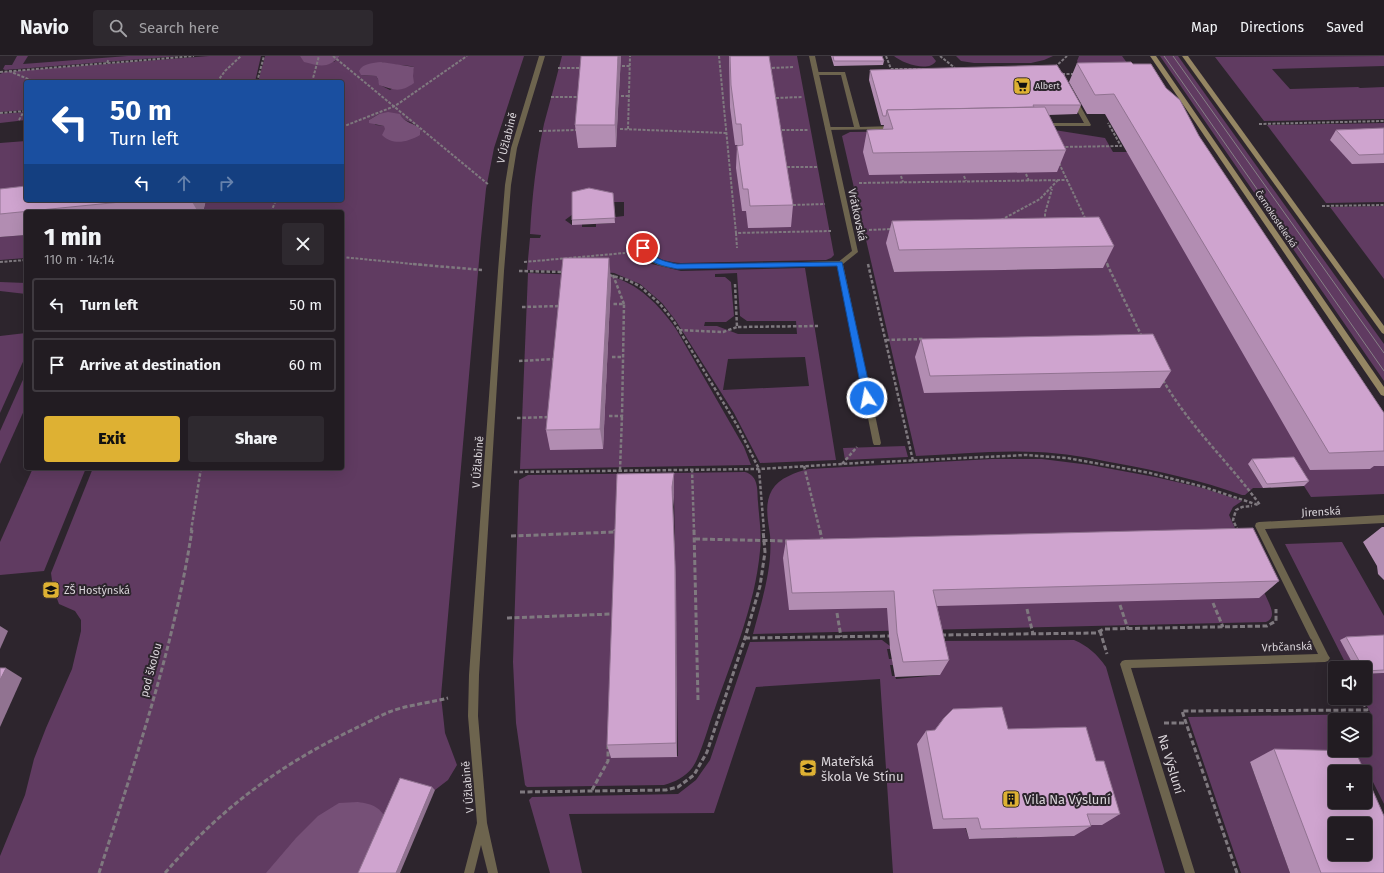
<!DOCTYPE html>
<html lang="en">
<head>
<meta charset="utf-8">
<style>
  body { margin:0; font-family:"Fira Sans",sans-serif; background:#2e292f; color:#f1f3f6; height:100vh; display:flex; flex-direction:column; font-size:15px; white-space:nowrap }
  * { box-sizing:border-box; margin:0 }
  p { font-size:13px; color:#a2a1a5 }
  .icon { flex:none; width:22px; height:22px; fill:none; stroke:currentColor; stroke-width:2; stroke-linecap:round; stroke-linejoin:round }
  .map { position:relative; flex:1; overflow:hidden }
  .panel { position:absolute; left:24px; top:154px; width:320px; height:260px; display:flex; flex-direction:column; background:#221c22; border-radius:4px; box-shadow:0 4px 16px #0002,0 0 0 1px #3f3a40 }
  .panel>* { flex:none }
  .top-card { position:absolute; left:24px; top:24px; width:320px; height:122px; border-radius:4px; box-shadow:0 4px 16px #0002,0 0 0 1px #3f3a40; background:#1a4fa0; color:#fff; overflow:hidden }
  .fabs { position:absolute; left:1328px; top:605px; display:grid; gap:8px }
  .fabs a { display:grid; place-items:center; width:44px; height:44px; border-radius:4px; background:#221c22; box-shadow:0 4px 16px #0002,0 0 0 1px #3f3a40; font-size:20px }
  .pin { position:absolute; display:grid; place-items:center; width:34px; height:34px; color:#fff; margin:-17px; border:2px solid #fff; border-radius:50%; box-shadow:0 1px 4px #0007 }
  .me { position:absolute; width:44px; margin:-22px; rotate:349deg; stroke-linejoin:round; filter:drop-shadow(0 0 3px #0008) }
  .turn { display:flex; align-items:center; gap:14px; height:84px; padding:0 20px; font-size:18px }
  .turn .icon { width:52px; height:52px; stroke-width:2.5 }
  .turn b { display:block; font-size:28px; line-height:34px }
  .lanes { display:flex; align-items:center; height:38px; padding:0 20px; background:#0003; justify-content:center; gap:20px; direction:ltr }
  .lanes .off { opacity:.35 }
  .round { display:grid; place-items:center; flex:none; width:42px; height:42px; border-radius:4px; background:#2e292f }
  .summary { display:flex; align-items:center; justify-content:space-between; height:68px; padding:0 20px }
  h1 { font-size:24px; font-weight:800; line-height:30px }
  .button { display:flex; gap:8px; margin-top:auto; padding:8px 20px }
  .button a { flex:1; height:46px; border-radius:4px; background:#deb133; color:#111; font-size:16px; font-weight:800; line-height:46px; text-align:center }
  .button a+a { background:#2e292f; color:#f1f3f6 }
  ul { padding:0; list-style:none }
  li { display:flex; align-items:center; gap:12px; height:54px; margin:0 8px 6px; padding:0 12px; border:2px solid #3f3a40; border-radius:4px }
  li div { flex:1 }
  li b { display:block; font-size:15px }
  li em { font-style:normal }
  header { display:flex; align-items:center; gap:24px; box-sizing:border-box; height:56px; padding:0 20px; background:#221c22; border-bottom:1px solid #3f3a40 }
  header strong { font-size:19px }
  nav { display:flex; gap:22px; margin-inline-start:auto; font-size:14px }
  .search { width:280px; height:36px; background:#2e292f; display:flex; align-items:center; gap:10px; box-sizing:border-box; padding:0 14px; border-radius:4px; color:#a2a1a5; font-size:15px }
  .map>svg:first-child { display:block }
  .green { fill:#603b61; fill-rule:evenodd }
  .forest { fill:#765077 }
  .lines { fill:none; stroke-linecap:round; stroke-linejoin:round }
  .path-far2 { stroke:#7f797f; stroke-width:2; stroke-dasharray:3 1.5; stroke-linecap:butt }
  .path-far1 { stroke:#7f797f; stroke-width:2.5; stroke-dasharray:3.5 2; stroke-linecap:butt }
  .path { stroke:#7f797f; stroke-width:3; stroke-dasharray:5 2.5; stroke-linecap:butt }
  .service { fill:#6d644e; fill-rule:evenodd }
  .minor { fill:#6d644e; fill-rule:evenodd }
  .secondary { fill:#958663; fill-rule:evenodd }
  .tram { stroke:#868086; stroke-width:1 }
  .wall { fill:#b28db2 }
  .shaded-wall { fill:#917391 }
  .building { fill:#cfa4cf; stroke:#917391; fill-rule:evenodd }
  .route { fill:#1a73e8; stroke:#114b97 }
  .labels { text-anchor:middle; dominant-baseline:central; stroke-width:4; stroke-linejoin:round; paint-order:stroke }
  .far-poi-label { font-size:9px; fill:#d9d4d9; stroke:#2d252d; text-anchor:start }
  .far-street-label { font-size:9px; fill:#d9d4d9; stroke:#2d252d }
  .street-label { font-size:11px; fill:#d9d4d9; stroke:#2d252d }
  .poi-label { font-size:11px; fill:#d9d4d9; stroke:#2d252d; text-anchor:start }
  .near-poi-label { font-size:13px; fill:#d9d4d9; stroke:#2d252d; text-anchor:start }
  .near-street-label { font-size:13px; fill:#d9d4d9; stroke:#2d252d }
</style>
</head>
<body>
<header>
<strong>Navio</strong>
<div class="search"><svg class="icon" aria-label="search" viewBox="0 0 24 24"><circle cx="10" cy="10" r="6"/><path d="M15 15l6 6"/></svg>Search here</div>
<nav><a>Map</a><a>Directions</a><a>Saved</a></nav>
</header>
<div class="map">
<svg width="1384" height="817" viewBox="0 0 1384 817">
  <rect width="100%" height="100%" fill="#2d252d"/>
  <g class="green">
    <path d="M17 0H28L23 8 128 0H180L5 14 3 13 5 9H12Z"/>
    <path d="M209 0H261L255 26H26V54L0 56V18L4 16Z"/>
    <path d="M265 0H300L334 6 340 0H524L494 92 486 133 481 182 441 640 445 677 457 709 448 724 435 734 402 724 361 817H0V800L25 739 34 703 46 672 72 613 81 575V564L75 555 59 548 53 532 51 517 93 412H342V156H203L206 144H342V26H258ZM381 6C392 10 403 8 414 11L412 20 390 34 380 29 378 23 376 20 361 19ZM379 58C394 61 410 63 421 73L420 79 385 73V70L376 69 369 64Z"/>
    <path d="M562 0H586L616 91 621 0H729L741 107 764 0H797L834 199 831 202 826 204 681 207C668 206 655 204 649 191L636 193 642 202 652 208 681 215 805 212 836 404 760 407 734 357 676 265 662 247 640 228 614 217 604 216 527 214 530 182H540L541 179 530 178C532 141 536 105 544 68 550 46 556 23 562 0ZM613 140 614 146H624V160L615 161V167L596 168V171H582V163L572 169 565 164 596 141ZM737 217 740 260 747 265H796L797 278H738L717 270H704L705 266H726L734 260 731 226 725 221H715V218ZM805 301 809 330 723 334 728 303Z"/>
    <path d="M894 0H932L936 5C929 17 902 7 894 0Z"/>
    <path d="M956 0H1053L1044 4 1031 7H974L961 5Z"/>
    <path d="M1079 0H1122L1130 11 1081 12 1077 5Z"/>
    <path d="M1160 0H1178L1384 288V325Z"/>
    <path d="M1384 0V10L1272 13 1290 33 1358 31 1360 32 1384 31V63L1264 65 1215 1Z"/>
    <path d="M26 56V64L0 67V58Z"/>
    <path d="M1384 67V146L1326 147 1267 69Z"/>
    <path d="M1048 73 1105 82 1113 96H1128L1368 410H1384V438L1311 441 1304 430 1248 408 1263 432H1253L1245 439H1242C1200 424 1159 415 1115 407 1090 402 1063 397 1037 396 997 394 956 398 916 400L842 80 850 76ZM887 187 1102 212 894 216Z"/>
    <path d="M26 85V140L0 143V87Z"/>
    <path d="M1384 150V223L1330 151Z"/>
    <path d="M26 179V202L0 204V181Z"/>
    <path d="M528 217 610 220C639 228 658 248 676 273L744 391 751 409 520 413Z"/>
    <path d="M0 226 26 227V238L0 235Z"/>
    <path d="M26 277V299L0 357V280Z"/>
    <path d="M26 317V350L0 408V375Z"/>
    <path d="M905 390 908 401 845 404 843 392Z"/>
    <path d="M992 403H1042L1090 409 1155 421 1203 432 1242 445 1233 451 1229 459 1269 547C1272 554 1275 562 1266 566L753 578C761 547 773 512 770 479 768 464 764 448 772 434 779 422 796 416 809 413Z"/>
    <path d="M33 412H86L44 515 0 519V486Z"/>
    <path d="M745 416C759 420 757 434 758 446 759 462 762 479 760 495 755 550 732 603 714 655 709 668 700 702 692 712 685 721 675 726 664 729L527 731 525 729 516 667 513 606 519 424 528 419ZM674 438 678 700 611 702Z"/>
    <path d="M1342 486 1384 560V583L1341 584 1355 612H1348L1285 488Z"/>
    <path d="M882 584 890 590V593H887L889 603H892L893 609H890L892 620H895L896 623 940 619 938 585 1074 584C1088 590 1097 598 1106 611L1165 817H893L880 623 756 631 714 757 569 758 582 817H550L529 744 532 741 678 738 696 724 710 704 750 586ZM934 676 1074 780H1073L969 783Z"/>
    <path d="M1384 617V748L1364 708 1250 706 1290 817H1241L1188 661 1371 658 1363 642H1365V618ZM1335 664H1365V694H1335Z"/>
  </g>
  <g class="forest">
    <path d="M300 0H340C328 13 320 10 304 6Z"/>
    <path d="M381 6 414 11 413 20 414 27C400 37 394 34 379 29L378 23 376 20 361 19 359 15C363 7 373 7 381 6Z"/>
    <path d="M388 56 400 58C403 67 415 67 421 73L420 79C408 86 393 90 382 79L385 73 384 70 369 67V64L379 58Z"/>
    <path d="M358 746C372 748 378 750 386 762L361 817H266L296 782 318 760 339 747Z"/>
  </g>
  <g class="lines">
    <g class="path-far2">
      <path d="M333 0 489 129"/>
      <path d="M719 0 736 177 831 175"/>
      <path d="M886 0 891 13H928"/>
      <path d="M940 0 955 12"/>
      <path d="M107 7 109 3"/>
      <path d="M622 10H630"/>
      <path d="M1055 11 1067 0"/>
      <path d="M558 12H582"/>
      <path d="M772 12 794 11"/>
      <path d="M9 15 35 26"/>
      <path d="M0 16 194 0"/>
      <path d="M1062 18H1075"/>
      <path d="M217 26 225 15 241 0"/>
      <path d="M257 26 264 0"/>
      <path d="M312 26 319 0"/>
      <path d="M621 40H629"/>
      <path d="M551 41H579"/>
      <path d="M776 42 802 41"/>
      <path d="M0 57 26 55"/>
      <path d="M19 64 24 55"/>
      <path d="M1259 68 1384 65"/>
      <path d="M342 71 395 50 467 0"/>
      <path d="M620 73 726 77"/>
      <path d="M628 73 630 0"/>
      <path d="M782 74H809"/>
      <path d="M539 75 577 74"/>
      <path d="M1061 91 1121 90 1108 67"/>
      <path d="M1059 107 1086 164"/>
      <path d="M787 111H818"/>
      <path d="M1026 118 1029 125"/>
      <path d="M901 120 903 126"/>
      <path d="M964 120 966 125"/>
      <path d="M859 127 1067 124"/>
      <path d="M793 149 825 148"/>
      <path d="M1322 150 1384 149"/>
      <path d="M271 156 276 144"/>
      <path d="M1001 164 1040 143 1058 124"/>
      <path d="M1045 165V157L1052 133"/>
      <path d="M869 174 892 173"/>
      <path d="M736 177 737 192"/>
      <path d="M342 201 423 209"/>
      <path d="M1105 203 1108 209"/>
      <path d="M0 206 26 204"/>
      <path d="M524 206 625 197"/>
    </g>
    <g class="path-far1">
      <path d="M413 208 482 214"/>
      <path d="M868 208 913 405"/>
      <path d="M1107 208 1142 281"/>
      <path d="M519 215 564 216"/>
      <path d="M609 219 628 224 641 231 660 248 673 264 737 369 759 413 764 475"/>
      <path d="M613 219 624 248"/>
      <path d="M735 228 737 271 818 270"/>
      <path d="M522 251 561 250"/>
      <path d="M679 274 723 276 737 271"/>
      <path d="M886 284 923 283"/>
      <path d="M612 301H623"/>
      <path d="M519 305 555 303"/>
      <path d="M1163 324C1189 370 1229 406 1260 449"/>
      <path d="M609 360H622L624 248H612"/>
      <path d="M517 362 550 361"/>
      <path d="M881 406 1026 399 1067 402 1150 417 1204 431 1258 449"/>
      <path d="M842 408 857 391"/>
      <path d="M804 410 820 475"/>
      <path d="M692 413 694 475"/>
      <path d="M620 414 622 360"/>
      <path d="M514 416 759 413 874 406"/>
      <path d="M615 473V475"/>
      <path d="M191 475 201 412"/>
      <path d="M1238 475 1233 464 1236 454 1242 451 1252 450"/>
    </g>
    <g class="path">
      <path d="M694 474 698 644"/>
      <path d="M820 474 822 484"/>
      <path d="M511 480 615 476V474"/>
      <path d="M695 483 788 485"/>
      <path d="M1213 547 1223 571"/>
      <path d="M1120 549 1128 573"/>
      <path d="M1027 553 1033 578"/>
      <path d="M837 557 841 581"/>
      <path d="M507 562 612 558"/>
      <path d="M1100 575 1107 598"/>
      <path d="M941 579 1096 577 1104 573 1267 570 1276 565V553"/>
      <path d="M745 582 892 580"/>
      <path d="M1164 667H1186"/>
      <path d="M592 734 608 705V689"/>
      <path d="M520 736 666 734 678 731 694 719 707 696 745 582 760 530 765 496 763 474"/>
      <path d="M99 817C135 705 174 591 192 474"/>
      <path d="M165 817C220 753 278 710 354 673 365 668 377 661 389 656 407 649 429 647 448 642"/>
      <path d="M1237 817 1182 655 1367 654 1361 642"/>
    </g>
    <g class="service">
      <path d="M814 16H845L860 71 893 70 895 71V73L826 74 825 73 828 71H854L841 19H816L814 18Z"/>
      <path d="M1074 42 1077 44 1091 69 1090 70H1041V68L1043 67H1084L1071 44Z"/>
      <path d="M641 190H645C652 205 662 206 677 209L840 205 843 207 840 209 677 213C662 211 646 208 640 192Z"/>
    </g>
    <g class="minor">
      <path d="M539 0H545L517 92 511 129 504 215 479 619 478 660 487 767 498 817H488L481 789 474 817H464L477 767 468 660 469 619 498 215 505 129 511 92Z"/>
      <path d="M809 0H815L858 196 843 208 881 387 880 389H874L873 387 837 207 852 195Z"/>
      <path d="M1384 459V467L1265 473 1328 599 1330 602 1328 605 1325 606 1131 612 1195 817H1185L1120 608 1122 605 1125 604 1318 598 1255 470 1256 467 1259 466Z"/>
    </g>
    <g class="secondary">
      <path d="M1150 0H1156L1384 331V340L1381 339Z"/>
      <path d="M1182 0H1188L1384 270V278L1382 277Z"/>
    </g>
    <g class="tram">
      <path d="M1164 0 1384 315"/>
      <path d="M1173 0 1384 297"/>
    </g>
  </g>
  <g class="wall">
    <path d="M621 0 616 91 578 92 575 69Z"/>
    <path d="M729 0H769L793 149 791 171 748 172 746 155H742L736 112 737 90 740 89H735L730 51Z"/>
    <path d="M831 0H882L884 5 883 9 834 10Z"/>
    <path d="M1077 7 1133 8 1166 32 1384 357V410H1374L1370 413 1310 414 1105 58H1087L1069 26Z"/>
    <path d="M870 14 1081 49 1077 58 1048 59 1066 94 1057 116 869 119 863 96 867 74 883 73 884 69H881L869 24Z"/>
    <path d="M1384 72V107L1352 108 1330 84 1336 74Z"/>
    <path d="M0 133 26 144H206L203 156H26V179L0 181Z"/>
    <path d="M613 137 615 167 572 169V164Z"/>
    <path d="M892 165 1114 190 1103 212 894 216 886 187Z"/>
    <path d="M611 224 603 393 550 394 546 374Z"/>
    <path d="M921 283 1171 315 1160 332 924 337 915 301Z"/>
    <path d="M1252 403 1309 425 1304 430 1263 432 1248 408Z"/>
    <path d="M674 437 673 451 676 528 677 701 611 702 607 689Z"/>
    <path d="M1382 471H1384V524L1378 518 1377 510 1363 486Z"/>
    <path d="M786 484 1279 525 1259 542 937 550 949 604 940 619 895 621 890 593 887 552 789 554 783 502Z"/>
    <path d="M1384 579V617L1365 618V612H1355L1340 584 1346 581Z"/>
    <path d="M944 662 1008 673 1096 705 1120 758 1102 769H1090L1091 770 1074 780 969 783 966 772 933 773 917 688 926 675 935 674Z"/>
    <path d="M1274 693 1384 817H1290L1250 706Z"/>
  </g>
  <g class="shaded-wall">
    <path d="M618 0H621L616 91 615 69Z"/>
    <path d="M191 144H206L203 156H198Z"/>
    <path d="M609 202 611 224 603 393 600 373Z"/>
    <path d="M674 417V437L673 451 672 431Z"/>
    <path d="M675 510 676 528 677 701 676 687Z"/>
    <path d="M0 570 8 575 0 593Z"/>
    <path d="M6 612 22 622 0 671V624Z"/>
    <path d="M432 731 435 734 400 817H396Z"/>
  </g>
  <g class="building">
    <path d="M581 0H618L615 69H575Z"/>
    <path d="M730 0H769L793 149 750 150 748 133H743L737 90 743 89 741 68H736L731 29Z"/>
    <path d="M833 0H882L884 5H834Z"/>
    <path d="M1131 6 1133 8H1151L1166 32 1180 44 1199 80 1384 357V395L1329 397 1114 38 1095 39 1077 7Z"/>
    <path d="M1057 9 1062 17H1063L1081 49H1033L1034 51 887 54 886 60H883L870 14Z"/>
    <path d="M1045 51 1066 94 873 97 867 74 893 73 887 54Z"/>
    <path d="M1384 72V98L1359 99 1336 74Z"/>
    <path d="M26 130V144H141L0 158V133Z"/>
    <path d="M589 132 613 137 615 162 572 164V136Z"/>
    <path d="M1099 161 1114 190 899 194 892 165Z"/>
    <path d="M563 202H609L600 373 546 374Z"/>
    <path d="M1153 278 1171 315 930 320 921 283Z"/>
    <path d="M1294 401 1309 425 1267 428 1252 403Z"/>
    <path d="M674 417 672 431 675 510 676 687 607 689 617 418Z"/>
    <path d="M1253 472 1279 525 933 534 949 604 903 606 897 577 894 535 792 537 786 484Z"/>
    <path d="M1384 579V614L1365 615V612H1363L1346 581Z"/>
    <path d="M0 612H6L0 624Z"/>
    <path d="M1002 651 1008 673 1086 671 1096 705H1104L1120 758H1087L1091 770 981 773 978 762 943 763 926 675 935 674 944 662 953 653Z"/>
    <path d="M1274 693 1355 695 1365 716H1335V746H1365V717L1384 760V817H1321ZM1335 768H1365V798H1335Z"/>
    <path d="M400 722 432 731 396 817H358Z"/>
  </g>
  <path class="route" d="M643 189 645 190C653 203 663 205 677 208L842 206 872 342 870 344H864L863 342 837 210 677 213C659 209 650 208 639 192Z"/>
  <defs>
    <symbol id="supermarket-square" viewBox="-11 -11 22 22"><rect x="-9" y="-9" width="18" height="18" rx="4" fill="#deb133" stroke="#2d252d"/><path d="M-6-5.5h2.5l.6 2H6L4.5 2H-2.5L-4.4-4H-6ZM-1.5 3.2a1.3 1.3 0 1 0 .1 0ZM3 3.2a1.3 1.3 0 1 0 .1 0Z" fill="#111"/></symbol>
    <symbol id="school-square" viewBox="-11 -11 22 22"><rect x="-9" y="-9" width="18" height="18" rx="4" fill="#deb133" stroke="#2d252d"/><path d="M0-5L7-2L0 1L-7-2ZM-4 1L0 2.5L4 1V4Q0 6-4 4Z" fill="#111"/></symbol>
    <symbol id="building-square" viewBox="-11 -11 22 22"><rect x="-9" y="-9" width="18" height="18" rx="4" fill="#deb133" stroke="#2d252d"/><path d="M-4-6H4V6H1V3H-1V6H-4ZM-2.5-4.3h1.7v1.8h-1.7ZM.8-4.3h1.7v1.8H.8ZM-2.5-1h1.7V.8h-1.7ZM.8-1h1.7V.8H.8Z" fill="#111"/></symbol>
  </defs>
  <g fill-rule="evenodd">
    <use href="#supermarket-square" x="1012" y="20" width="20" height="20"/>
    <use href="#school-square" x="41" y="524" width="20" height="20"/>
    <use href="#school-square" x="798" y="702" width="20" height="20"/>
    <use href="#building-square" x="1001" y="733" width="20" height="20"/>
  </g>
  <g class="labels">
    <g class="far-poi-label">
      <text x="1035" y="30">Albert</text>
    </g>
    <g class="far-street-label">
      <text transform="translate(1276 163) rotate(56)">Černokostelecká</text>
    </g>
    <g class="street-label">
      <text transform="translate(507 82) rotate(-76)">V Úžlabině</text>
      <text transform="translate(857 159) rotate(78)">Vrátkovská</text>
      <text transform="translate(478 406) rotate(-86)">V Úžlabině</text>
      <text transform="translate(1321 456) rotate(-3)">Jirenská</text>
      <text transform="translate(1287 591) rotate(-2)">Vrbčanská</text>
      <text transform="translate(151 614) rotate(-75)">pod školou</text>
      <text transform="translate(468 731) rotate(-95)">V Úžlabině</text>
    </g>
    <g class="poi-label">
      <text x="64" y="534">ZŠ Hostýnská</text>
    </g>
    <g class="near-poi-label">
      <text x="821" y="705">Mateřská<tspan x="821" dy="15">škola Ve Stínu</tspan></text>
      <text x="1024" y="743">Vila Na Výsluní</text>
    </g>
    <g class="near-street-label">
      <text transform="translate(1171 708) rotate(73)">Na Výsluní</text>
    </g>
  </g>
</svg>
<div class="fabs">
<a><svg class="icon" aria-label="sound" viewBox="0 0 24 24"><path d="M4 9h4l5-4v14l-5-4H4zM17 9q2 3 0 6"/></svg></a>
<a><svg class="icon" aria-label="layers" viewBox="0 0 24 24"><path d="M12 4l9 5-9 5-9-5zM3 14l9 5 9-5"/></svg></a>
<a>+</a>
<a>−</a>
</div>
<div class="pin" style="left:643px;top:192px;background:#d93025"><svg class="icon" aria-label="arrive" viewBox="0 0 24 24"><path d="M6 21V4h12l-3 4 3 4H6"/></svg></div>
<svg class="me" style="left:867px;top:342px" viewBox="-20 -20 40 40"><circle r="17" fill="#1a73e8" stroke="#fff" stroke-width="3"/><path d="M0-11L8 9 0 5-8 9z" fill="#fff"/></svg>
<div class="top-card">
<div class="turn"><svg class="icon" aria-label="left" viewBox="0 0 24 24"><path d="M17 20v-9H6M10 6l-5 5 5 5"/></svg><div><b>50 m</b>Turn left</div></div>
<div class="lanes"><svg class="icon" aria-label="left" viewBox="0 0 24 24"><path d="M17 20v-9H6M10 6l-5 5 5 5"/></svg><svg class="icon off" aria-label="ahead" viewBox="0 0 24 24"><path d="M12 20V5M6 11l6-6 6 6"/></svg><svg class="icon off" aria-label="right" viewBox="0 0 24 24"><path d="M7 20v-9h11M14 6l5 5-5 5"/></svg></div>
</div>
<section class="panel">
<div class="summary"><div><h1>1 min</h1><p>110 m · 14:14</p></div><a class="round"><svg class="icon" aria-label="close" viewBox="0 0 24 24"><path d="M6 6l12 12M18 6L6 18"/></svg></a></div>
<ul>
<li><svg class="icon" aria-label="left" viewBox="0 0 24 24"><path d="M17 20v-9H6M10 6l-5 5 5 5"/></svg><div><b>Turn left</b></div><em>50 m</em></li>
<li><svg class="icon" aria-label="arrive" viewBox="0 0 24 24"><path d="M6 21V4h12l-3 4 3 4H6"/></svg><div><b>Arrive at destination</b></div><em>60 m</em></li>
</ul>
<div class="button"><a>Exit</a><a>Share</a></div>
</section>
</div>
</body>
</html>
